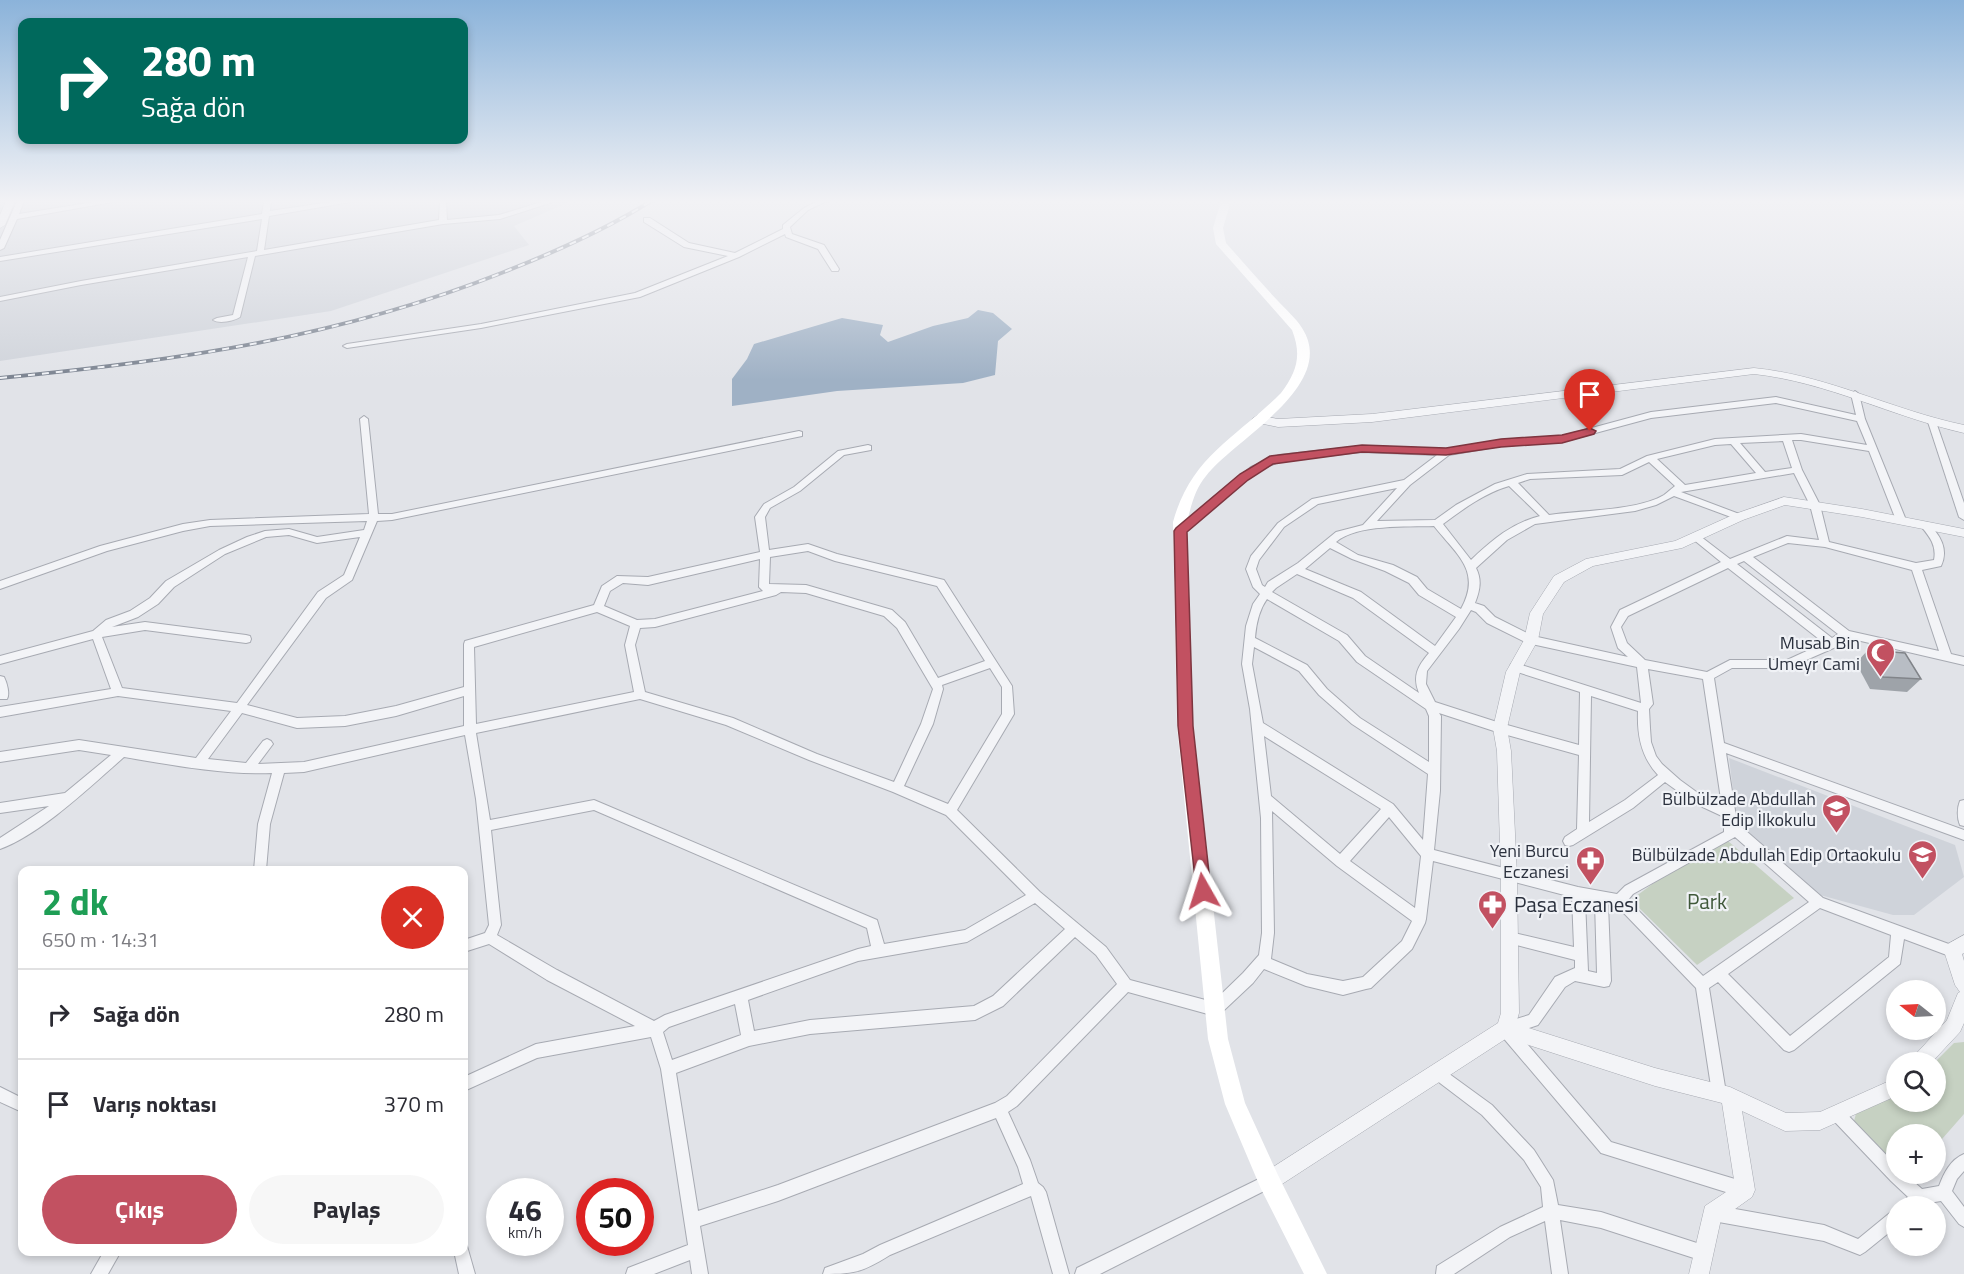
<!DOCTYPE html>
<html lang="tr">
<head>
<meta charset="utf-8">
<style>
  body { margin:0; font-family:"Titillium Web",sans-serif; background:#f7f7f7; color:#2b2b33; height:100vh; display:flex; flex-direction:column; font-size:22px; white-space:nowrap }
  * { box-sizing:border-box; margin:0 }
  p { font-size:20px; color:#7c7c81 }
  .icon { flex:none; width:33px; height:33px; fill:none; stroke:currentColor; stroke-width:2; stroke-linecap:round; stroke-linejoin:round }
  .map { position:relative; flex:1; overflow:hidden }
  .sheet { position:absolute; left:18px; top:866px; width:450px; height:390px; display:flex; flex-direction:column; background:#fff; border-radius:12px; box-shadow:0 3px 9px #0003 }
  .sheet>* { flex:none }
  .hud { position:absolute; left:18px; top:18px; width:450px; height:126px; border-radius:12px; box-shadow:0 3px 9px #0003; background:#00695c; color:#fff; overflow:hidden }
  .needle { width:39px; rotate:288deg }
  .buttons { position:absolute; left:1886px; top:980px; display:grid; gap:12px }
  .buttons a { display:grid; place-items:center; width:60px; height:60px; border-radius:50%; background:#fff; box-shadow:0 3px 9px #0003; font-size:30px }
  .speed { position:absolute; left:486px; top:1178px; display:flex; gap:12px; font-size:30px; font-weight:700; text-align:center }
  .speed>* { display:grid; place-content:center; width:78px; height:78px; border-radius:50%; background:#fff; box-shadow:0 3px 9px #0003; line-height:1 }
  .speed small { font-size:15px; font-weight:400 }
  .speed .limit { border:9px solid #d22; background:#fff; color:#111 }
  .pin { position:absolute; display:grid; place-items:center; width:51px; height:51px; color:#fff; margin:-62px -26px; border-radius:50% 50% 50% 0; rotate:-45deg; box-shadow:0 0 6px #0007 }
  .pin .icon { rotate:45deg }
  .me { position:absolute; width:66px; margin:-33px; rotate:354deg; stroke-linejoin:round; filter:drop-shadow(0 0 4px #0008) }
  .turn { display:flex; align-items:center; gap:21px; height:126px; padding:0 24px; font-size:27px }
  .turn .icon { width:78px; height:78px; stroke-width:2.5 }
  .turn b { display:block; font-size:42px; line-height:51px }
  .round { display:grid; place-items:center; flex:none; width:63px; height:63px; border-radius:32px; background:#f7f7f7 }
  .overview { display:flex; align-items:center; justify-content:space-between; height:102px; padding:0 24px }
  h1 { font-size:36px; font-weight:700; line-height:45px; color:#1e9e55 }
  .cta { display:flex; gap:12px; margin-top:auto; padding:12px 24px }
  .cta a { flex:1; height:69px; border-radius:36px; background:#c25161; color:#fff; font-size:24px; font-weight:700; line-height:69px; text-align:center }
  .cta a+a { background:#f7f7f7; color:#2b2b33 }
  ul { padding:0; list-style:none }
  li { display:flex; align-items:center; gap:18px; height:90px; padding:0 24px; border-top:2px solid #e1e1e2 }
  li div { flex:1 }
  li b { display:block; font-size:22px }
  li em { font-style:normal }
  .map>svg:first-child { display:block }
  .built { fill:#cfd3da }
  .green { fill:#c6d1c2 }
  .water { fill:#9fb1c5 }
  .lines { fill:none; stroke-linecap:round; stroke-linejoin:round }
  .minor-casing { stroke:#a7aab2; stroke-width:2 }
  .tertiary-casing { stroke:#a7aab2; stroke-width:1 }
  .minor { fill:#f3f4f7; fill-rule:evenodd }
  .tertiary { fill:#f3f4f7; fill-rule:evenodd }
  .secondary { fill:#fff; fill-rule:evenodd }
  .rail-casing { stroke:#7b8390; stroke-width:4 }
  .rail { stroke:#f0f2f6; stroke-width:2; stroke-dasharray:7; stroke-linecap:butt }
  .wall { fill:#9ea3a9 }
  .building { fill:#b8bdc4; stroke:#818489; stroke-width:1.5 }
  .route { fill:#c25161; stroke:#7e353f; stroke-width:1.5 }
  .labels { text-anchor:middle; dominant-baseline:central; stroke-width:4.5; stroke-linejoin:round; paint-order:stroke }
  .poi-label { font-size:18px; fill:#2b313e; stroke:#f0f2f6; text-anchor:end }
  .near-park-label { font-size:21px; fill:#3f5839; stroke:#f0f2f6 }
  .near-poi-label { font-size:21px; fill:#2b313e; stroke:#f0f2f6; text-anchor:start }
</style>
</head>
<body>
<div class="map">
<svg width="1964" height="1274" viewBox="0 0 1964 1274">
  <rect width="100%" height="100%" fill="#e1e3e8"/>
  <g class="built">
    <path d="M0 201H572L514 226 529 245 331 311 0 361Z"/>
    <path d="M1729 758 1955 845 1964 877 1914 915H1893L1820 895 1737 822Z"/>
  </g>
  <g class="green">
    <path d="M1728 841 1794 898 1697 965 1631 900 1683 861Z"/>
    <path d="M1964 1042V1114L1935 1147V1134H1896V1170L1854 1121 1857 1110 1888 1100 1896 1095V1101H1935V1062L1954 1043Z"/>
  </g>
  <path class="water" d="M978 310 993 313 1012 329 998 341 995 375 963 383 837 391 732 406V379L747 359 754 344 842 318 883 325 880 335 888 342 933 326 968 318Z"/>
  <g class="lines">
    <defs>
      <g id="minor">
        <path d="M17 201H24L19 214 100 201H118L17 219 4 248 0 250V240Z"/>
        <path d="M264 201H271L270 211 337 201H356L269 216 264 250 439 220 440 201H446L447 220 499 215 545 201H556L500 219 443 224 255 256 240 317C234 321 219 324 213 320L217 318 233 315 248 257 81 285 0 301V297L81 281 257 251 262 219 0 261V257L262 214Z"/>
        <path d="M818 201H827L808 210 790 227 792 234 824 245 839 269 838 271H832L818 249 786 237 785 234 739 257 640 297 481 328 347 348 343 346 347 344 481 324 635 293 728 256 684 247 644 222V218H650L689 243 735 253 783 229V225L804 208Z"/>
        <path d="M1855 391 1859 394 1865 419 1906 520 1901 523 1896 520 1869 451 1801 440H1792L1802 470 1820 505 1829 542 1916 563 1934 560C1937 545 1929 536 1920 525L1925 522 1928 523C1940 535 1949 549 1941 566L1922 570 1951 654 1964 657V665L1848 638 1836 647 1788 668H1732L1714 678 1724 743 1964 830V840L1726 753 1737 823 1823 898 1957 947 1959 951 1957 955 1952 957 1904 939 1900 964 1794 1050 1789 1052 1784 1050 1718 982 1709 988 1726 1093 1724 1098 1719 1100 1714 1098 1712 1093 1696 988 1616 905 1608 904 1611 981 1609 986 1604 987 1575 981 1565 987 1538 1025 1517 1032 1611 1142 1745 1182 1750 1185 1753 1190 1750 1195 1745 1198 1601 1153 1500 1034 1498 1029 1500 1024 1529 1015 1555 977 1575 968V960L1505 942 1504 938 1505 934 1510 932 1574 947 1572 897 1433 861 1426 919 1425 923 1412 949 1371 988 1366 989 1343 995 1306 986 1264 969 1253 983 1220 1014 1215 1016 1128 992 1017 1106 1008 1112 1030 1160 1038 1183 1043 1187 1046 1192 1069 1274H1053L1031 1196 890 1255C863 1272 855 1274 823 1274L825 1268 863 1254 880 1245 1023 1184 1018 1167 996 1118 778 1201 700 1226 708 1274H692L690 1260 654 1274H626L628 1268 688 1245 661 1069 651 1037 537 1058 464 1091V1077L536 1044 635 1026 547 980 489 944 464 952V940L485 933 489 925 476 799 465 735 304 772 284 773 270 824 266 870H254L258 824 272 773C224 775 171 765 124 757 91 786 41 834 0 849V838L49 806 0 813V803L65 793 111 755 79 750 0 762V752L79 740 196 758 231 711 118 696 0 717V707L111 689 93 639 0 664V656L93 631 106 620 130 611 150 598 166 581 219 550 247 537 265 531 289 529 317 537 364 530 367 521 210 526 183 531 107 551 0 589V581L100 546 183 524 210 520 369 514 360 419 364 416 368 419 378 514H392L799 431 802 432V436L392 520 377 521 352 580 326 598 247 705 297 718 345 716 396 706 464 687V644L465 641 594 605 602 586 617 576 648 577 760 552 755 517 764 504 794 487 838 451 868 445 871 446V450L844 455 800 491 770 508 765 517 769 550 808 544 837 554 944 580 1012 686 1014 714 957 810 1040 892 1106 947 1130 980 1213 1002 1243 973 1259 955 1262 933 1261 818 1250 709 1242 664 1246 626 1253 604 1260 594 1253 587 1246 569 1251 556 1278 523 1312 499 1404 480 1437 455 1362 452 1281 461 1257 471 1183 533H1177L1175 531 1177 529 1251 467 1279 455 1362 446 1446 449 1501 440 1562 436 1651 412 1776 397 1856 415 1851 394ZM1776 403 1857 421 1867 445 1801 434 1715 439 1647 456 1620 469 1527 474 1495 484 1456 505 1435 520 1377 521 1410 485 1449 455 1501 446 1562 442 1651 418ZM1783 441 1792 468 1765 472 1740 443ZM1731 444 1756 473 1685 485 1657 459 1715 445ZM1649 462 1675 486C1671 489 1668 492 1664 495 1637 511 1582 510 1549 515L1518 483 1530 479 1622 475ZM1794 473 1810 505 1819 540 1787 536 1730 559 1700 536H1694L1692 538 1694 540 1721 562 1620 610 1611 627 1618 648 1628 657 1533 636 1495 617 1484 606 1475 603C1480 590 1482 580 1476 568L1507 540 1535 524 1635 511 1656 505 1674 496 1739 520 1744 517 1742 515 1681 492ZM1509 486 1540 516C1512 523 1492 540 1471 560L1443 524C1463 509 1485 493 1509 486ZM1397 488 1363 525 1336 532 1298 563 1268 582 1265 587 1262 585 1256 569 1259 560 1284 527 1318 504ZM1434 526C1457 555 1482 571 1461 609L1427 589 1417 577 1393 565 1358 555 1336 542C1357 524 1407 527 1434 526ZM289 535 317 543 360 537 344 575 318 592 237 703 122 688 102 637 145 630 246 643 250 642 251 639 250 636 246 635 145 622 112 627 138 617 158 604 174 587 225 554 266 537ZM1788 543 1825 547 1912 570 1939 651 1849 631 1753 557ZM1330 548 1352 559 1385 571 1409 583 1419 595 1456 617 1435 646 1361 592 1305 569ZM808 551 835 561 937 586 985 661 938 678 905 622 892 610 806 585 769 584 770 557ZM760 559 759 587 763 591 655 619 637 620 604 606 610 591 623 583 648 585ZM1744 561 1838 634 1832 638 1737 564ZM1728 568 1824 643 1787 660H1730L1707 672 1645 660 1627 643 1621 627 1628 616ZM1297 574 1353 598 1429 653C1418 666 1412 676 1419 693L1365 656 1347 635 1272 592 1276 588ZM781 592 806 593 884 616 897 628 933 689 921 724 894 782 817 754 733 718 645 692 635 645 640 628 655 627 776 595ZM1267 599 1339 641 1357 662 1426 709 1429 716V762L1360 718 1327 689 1307 665 1255 638C1256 625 1259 610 1267 599ZM1471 610 1476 612 1487 623 1527 643 1637 667 1641 703 1515 663 1511 664 1510 667 1511 670 1580 692 1579 745 1500 723 1435 702 1426 684 1427 671 1459 629ZM597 612 630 626 625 645 634 692 476 724 474 647ZM1254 647 1299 671 1319 695 1352 724 1428 774 1423 840 1393 804 1263 723 1252 664ZM990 668 1002 687V714L948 804 904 786 933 724 943 689 942 685ZM1648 669 1703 679 1722 806 1702 796 1680 780 1662 764 1656 756 1651 742 1650 728 1649 709 1653 704ZM464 696V726L304 762 258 764 273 744 271 741 267 739 263 741 246 763 208 759 242 713 297 728 345 726 396 716ZM1591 696 1638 711C1637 735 1641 757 1658 775L1625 800 1589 822ZM640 699 726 725 809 760 893 792 946 815 1026 895 965 930 884 944 877 920 594 800 490 820 476 733ZM1439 713 1500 733 1579 755 1577 829 1565 837 1563 841 1565 845 1569 846 1573 845 1633 808 1665 782 1694 803 1724 817V832L1625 886 1617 894 1578 887 1434 850 1440 791 1441 716ZM1264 736 1381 809 1340 854 1271 796ZM594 810 867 928 871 946 858 949 665 1015 654 1021 557 970 497 935 501 925 491 830ZM1272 811 1337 866 1412 921 1402 941 1363 977 1343 981 1307 974 1271 959 1274 933ZM1389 817 1421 856 1415 908 1350 861ZM1735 837 1809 902 1703 976 1628 900 1633 894ZM1585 900 1595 902 1597 973 1588 971ZM1035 903 1065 929 993 996 974 1006 810 1020 754 1031 748 1000 858 961 967 942ZM1820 908 1891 935 1889 957 1790 1036 1728 974ZM1075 937 1096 955 1117 984 1007 1096 995 1103 778 1185 698 1211 676 1073 749 1046 810 1034 975 1020 1003 1006ZM735 1004 741 1035 672 1060 663 1032 669 1027Z"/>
        <path d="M1932 419 1936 422 1964 503V520L1959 517 1928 422Z"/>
        <path d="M0 676 4 677C7 683 10 694 7 699H0Z"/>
        <path d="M1964 800V826L1960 825C1957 818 1957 808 1960 801Z"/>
        <path d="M1437 1065 1492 1105 1534 1150 1553 1180 1558 1205 1601 1212 1703 1245 1709 1247 1711 1253 1709 1259 1703 1261 1601 1228 1560 1220 1568 1274H1552L1545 1221 1510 1237 1454 1274H1436L1437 1266 1500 1227 1543 1207 1541 1187 1524 1160 1482 1115 1432 1077 1430 1072 1432 1067Z"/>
        <path d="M0 1087 22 1098V1112L0 1102Z"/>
        <path d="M1837 1107 1842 1109 1896 1165V1173H1904L1922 1189 1939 1186C1944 1173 1950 1160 1964 1154V1171L1957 1179 1952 1191 1964 1207V1227L1959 1224 1941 1201 1923 1204 1921 1206H1901L1904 1201 1908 1197 1891 1181 1832 1119 1830 1114 1832 1109Z"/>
        <path d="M1269 1174 1274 1176 1276 1181 1274 1186 1100 1274H1075L1077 1268Z"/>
        <path d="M1713 1205 1824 1225 1858 1239 1891 1212 1896 1209V1227L1865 1252 1860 1255 1824 1241 1713 1221 1708 1218 1705 1213 1708 1208Z"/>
        <path d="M464 1244 467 1246 475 1274H459L454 1251H464Z"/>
        <path d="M104 1251H121L108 1274H91Z"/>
      </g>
      <g id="tertiary">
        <path d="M6 201H15L5 225 0 228V215Z"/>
        <path d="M1754 368C1827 375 1892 410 1964 425V433C1893 417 1827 382 1754 374L1372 422 1278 427 1254 422 1252 419 1258 415 1278 419 1372 414Z"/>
        <path d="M1784 497 1862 509 1964 529V537L1862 517 1785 505 1743 520 1682 548 1593 566 1564 582 1543 614 1538 640 1520 672 1507 728 1511 751 1517 875 1519 1013 1516 1024 1655 1068 1730 1087 1786 1113 1820 1112 1896 1078V1096L1820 1130 1785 1131 1742 1111 1755 1190 1752 1197 1721 1219 1709 1274H1689L1705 1206 1735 1186 1722 1103 1655 1086 1507 1038 1276 1188 1269 1191 1262 1188 1259 1181 1262 1174 1498 1023 1501 1013V875L1497 751 1493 728 1506 672 1524 640 1530 613 1554 576 1586 559 1675 541 1735 514Z"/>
        <path d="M1964 935V953L1962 954 1964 961V1023L1960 1032 1932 1062H1911L1914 1056 1947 1020 1958 993 1960 992 1955 985 1944 951 1946 945Z"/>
      </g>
    </defs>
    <use href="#minor" class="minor-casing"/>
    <use href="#tertiary" class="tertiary-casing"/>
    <use href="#minor" class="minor"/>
    <use href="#tertiary" class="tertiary"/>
    <path class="secondary" d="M1221 201H1231L1223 228 1226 243C1243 262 1260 282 1278 301 1286 310 1296 318 1302 328 1339 385 1235 439 1206 476 1195 489 1191 506 1187 522L1193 726 1228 1039 1245 1103 1277 1173 1327 1274H1304L1261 1189 1225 1104 1208 1039 1177 726 1173 522C1191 456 1236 438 1281 393 1297 372 1302 355 1292 330L1216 244 1213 228Z"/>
    <defs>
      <path id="rail" d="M0 378C176 361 338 338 504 272 555 252 605 230 651 201"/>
    </defs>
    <use href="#rail" class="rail-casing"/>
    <use href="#rail" class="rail"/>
  </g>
  <path class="wall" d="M1868 650 1921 679 1907 692 1870 689 1856 663Z"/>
  <path class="building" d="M1868 650 1905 653 1921 679 1883 677Z"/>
  <linearGradient id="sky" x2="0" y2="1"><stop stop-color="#8bb3da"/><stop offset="0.53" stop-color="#f2f2f5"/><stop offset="1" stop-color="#f2f2f5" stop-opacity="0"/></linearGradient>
  <rect width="1964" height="380" fill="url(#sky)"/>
  <path class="route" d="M1590 428 1596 431 1594 434 1562 443 1501 447 1446 455 1362 452 1273 464 1248 480 1187 532 1193 726 1211 891 1208 896 1203 898 1197 896 1178 726 1174 531 1176 528 1240 474 1270 456 1362 445 1446 448 1501 439 1562 435Z"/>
  <defs>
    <symbol id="mosque-pin" viewBox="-11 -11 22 30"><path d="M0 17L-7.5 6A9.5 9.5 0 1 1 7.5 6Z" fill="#c25161" stroke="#f0f2f6"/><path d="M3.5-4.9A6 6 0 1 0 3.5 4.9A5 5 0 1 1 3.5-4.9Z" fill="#fff"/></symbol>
    <symbol id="school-pin" viewBox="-11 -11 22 30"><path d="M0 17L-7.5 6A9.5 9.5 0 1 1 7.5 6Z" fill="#c25161" stroke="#f0f2f6"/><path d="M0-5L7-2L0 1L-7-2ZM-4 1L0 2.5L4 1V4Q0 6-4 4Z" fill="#fff"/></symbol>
    <symbol id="pharmacy-pin" viewBox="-11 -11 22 30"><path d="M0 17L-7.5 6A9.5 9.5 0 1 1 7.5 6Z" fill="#c25161" stroke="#f0f2f6"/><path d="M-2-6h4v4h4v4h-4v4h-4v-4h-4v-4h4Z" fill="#fff"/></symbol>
  </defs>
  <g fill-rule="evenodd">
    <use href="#mosque-pin" x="1864" y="636" width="33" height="45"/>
    <use href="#school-pin" x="1820" y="792" width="33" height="45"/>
    <use href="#school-pin" x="1906" y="838" width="33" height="45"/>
    <use href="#pharmacy-pin" x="1574" y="844" width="33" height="45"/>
    <use href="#pharmacy-pin" x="1476" y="888" width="33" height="45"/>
  </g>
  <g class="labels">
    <g class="poi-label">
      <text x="1860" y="642">Musab Bin<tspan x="1860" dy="21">Umeyr Cami</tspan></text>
      <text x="1816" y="798">Bülbülzade Abdullah<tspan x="1816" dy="21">Edip İlkokulu</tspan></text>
      <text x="1569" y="850">Yeni Burcu<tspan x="1569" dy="21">Eczanesi</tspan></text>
      <text x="1901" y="854">Bülbülzade Abdullah Edip Ortaokulu</text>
    </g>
    <g class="near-park-label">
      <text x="1707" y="901">Park</text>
    </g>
    <g class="near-poi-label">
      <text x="1514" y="904">Paşa Eczanesi</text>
    </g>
  </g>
</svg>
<div class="buttons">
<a><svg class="needle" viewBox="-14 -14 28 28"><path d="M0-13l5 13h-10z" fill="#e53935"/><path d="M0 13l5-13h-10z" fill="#7c7c81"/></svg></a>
<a><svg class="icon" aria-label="search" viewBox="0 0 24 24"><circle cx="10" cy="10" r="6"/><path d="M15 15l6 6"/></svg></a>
<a>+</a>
<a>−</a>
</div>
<div class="speed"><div>46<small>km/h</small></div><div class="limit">50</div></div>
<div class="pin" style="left:1590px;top:431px;background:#d93025"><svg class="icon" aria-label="arrive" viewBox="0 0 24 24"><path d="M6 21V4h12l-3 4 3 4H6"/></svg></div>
<svg class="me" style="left:1203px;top:891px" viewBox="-20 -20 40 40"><path d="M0-17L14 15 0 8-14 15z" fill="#c25161" stroke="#fff" stroke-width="4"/></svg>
<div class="hud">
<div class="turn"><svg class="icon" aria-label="right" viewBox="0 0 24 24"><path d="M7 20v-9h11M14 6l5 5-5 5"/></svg><div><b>280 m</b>Sağa dön</div></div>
</div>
<section class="sheet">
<div class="overview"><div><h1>2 dk</h1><p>650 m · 14:31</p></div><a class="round" style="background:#d93025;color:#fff"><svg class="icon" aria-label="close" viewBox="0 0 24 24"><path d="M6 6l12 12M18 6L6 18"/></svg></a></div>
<ul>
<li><svg class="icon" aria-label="right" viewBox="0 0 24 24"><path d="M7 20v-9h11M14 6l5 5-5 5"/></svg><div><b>Sağa dön</b></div><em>280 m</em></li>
<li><svg class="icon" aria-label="arrive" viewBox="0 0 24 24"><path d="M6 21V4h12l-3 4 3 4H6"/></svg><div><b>Varış noktası</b></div><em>370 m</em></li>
</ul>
<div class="cta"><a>Çıkış</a><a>Paylaş</a></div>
</section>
</div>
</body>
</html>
